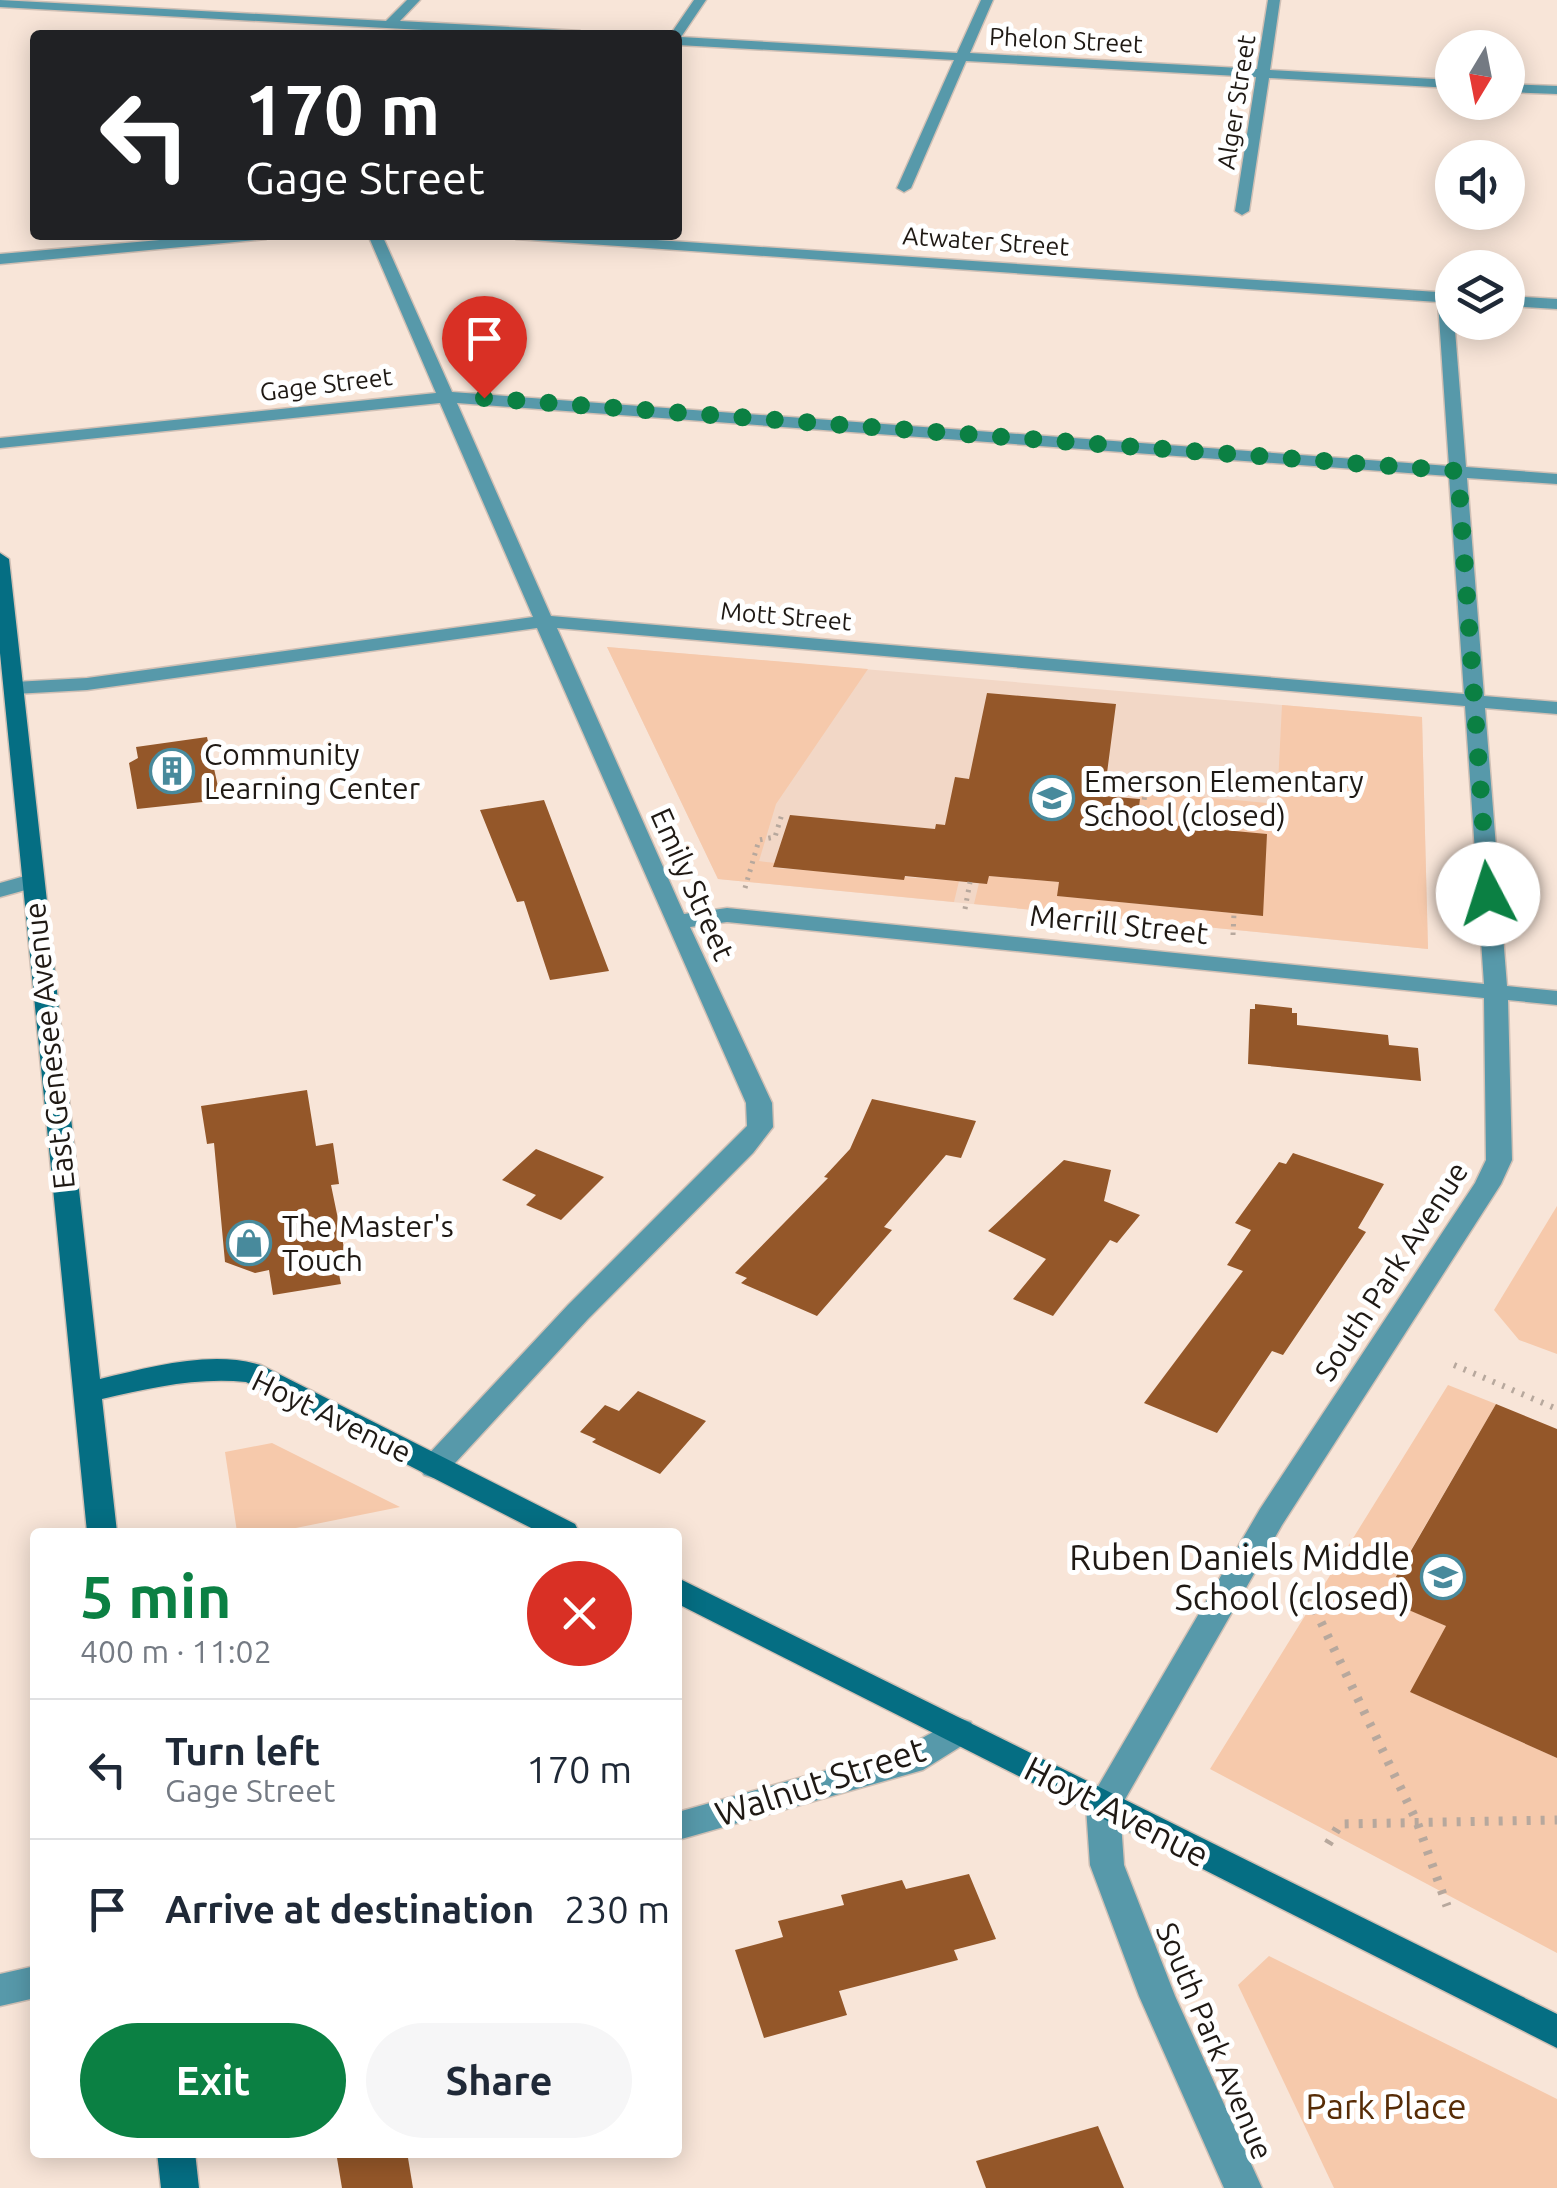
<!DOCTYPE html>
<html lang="en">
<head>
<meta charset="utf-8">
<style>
  body { margin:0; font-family:Ubuntu,sans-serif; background:#f6f6f7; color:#1f2937; height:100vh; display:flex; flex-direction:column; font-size:38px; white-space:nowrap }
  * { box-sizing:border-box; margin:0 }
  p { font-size:32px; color:#747a83 }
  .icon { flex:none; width:55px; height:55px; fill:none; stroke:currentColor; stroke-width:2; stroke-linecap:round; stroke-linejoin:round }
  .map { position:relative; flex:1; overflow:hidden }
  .side { position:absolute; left:30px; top:1528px; width:652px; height:630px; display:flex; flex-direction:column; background:#fff; border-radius:10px; box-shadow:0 5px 25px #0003 }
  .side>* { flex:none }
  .top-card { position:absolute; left:30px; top:30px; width:652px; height:210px; border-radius:10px; box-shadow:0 5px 25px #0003; background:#202124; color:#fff; overflow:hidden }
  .needle { width:65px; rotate:190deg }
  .buttons { position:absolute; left:1435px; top:30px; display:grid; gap:20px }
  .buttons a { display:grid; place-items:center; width:90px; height:90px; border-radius:50%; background:#fff; box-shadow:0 5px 25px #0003; font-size:50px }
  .pin { position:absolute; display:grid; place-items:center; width:85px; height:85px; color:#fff; margin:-102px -42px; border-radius:50% 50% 50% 0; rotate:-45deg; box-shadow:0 0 10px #0007 }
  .pin .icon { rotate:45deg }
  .me { position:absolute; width:110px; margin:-55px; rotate:355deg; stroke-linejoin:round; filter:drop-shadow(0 0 8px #0008) }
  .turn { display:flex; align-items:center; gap:35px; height:210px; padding:0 50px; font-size:45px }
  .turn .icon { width:130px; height:130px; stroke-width:2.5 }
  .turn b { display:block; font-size:70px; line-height:85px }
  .round { display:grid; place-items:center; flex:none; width:105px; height:105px; border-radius:52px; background:#f6f6f7 }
  .summary { display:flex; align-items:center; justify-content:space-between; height:170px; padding:0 50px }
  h1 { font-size:60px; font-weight:700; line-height:75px; color:#0b8043 }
  .cta { display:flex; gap:20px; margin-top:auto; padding:20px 50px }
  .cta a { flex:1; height:115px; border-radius:60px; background:#0b8043; color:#fff; font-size:40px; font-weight:700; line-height:115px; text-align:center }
  .cta a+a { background:#f6f6f7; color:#1f2937 }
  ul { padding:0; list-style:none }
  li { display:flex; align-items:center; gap:30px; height:140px; padding:0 50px; border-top:2px solid #e0e1e3 }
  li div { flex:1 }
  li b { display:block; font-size:38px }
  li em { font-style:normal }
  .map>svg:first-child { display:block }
  .built { fill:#f2d7c6 }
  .green { fill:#f6c9ab }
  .building { fill:#945729 }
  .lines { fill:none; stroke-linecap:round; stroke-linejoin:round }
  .street-casing { stroke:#d1c0b5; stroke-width:3 }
  .secondary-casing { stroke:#d1c0b5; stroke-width:3 }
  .path-far2 { stroke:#b7a89d; stroke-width:5; stroke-dasharray:2.5 6; stroke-linecap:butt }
  .path-far1 { stroke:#b7a89d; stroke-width:6; stroke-dasharray:2.5 8; stroke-linecap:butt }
  .path { stroke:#b7a89d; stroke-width:9; stroke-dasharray:4 10; stroke-linecap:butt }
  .street { fill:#5799aa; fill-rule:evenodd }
  .secondary { fill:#056e83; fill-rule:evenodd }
  .route { stroke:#0b8043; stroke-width:18; stroke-dasharray:0 32.4 }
  .labels { text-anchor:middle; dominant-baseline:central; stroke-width:10; stroke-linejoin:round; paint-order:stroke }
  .far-street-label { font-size:25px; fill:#1f1914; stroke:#fff }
  .poi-label { font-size:30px; fill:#1f1914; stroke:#fff; text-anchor:start }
  .street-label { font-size:30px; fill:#1f1914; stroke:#fff }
  .near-poi-label { font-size:35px; fill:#1f1914; stroke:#fff; text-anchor:end }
  .near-street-label { font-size:35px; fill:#1f1914; stroke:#fff }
  .near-park-label { font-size:35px; fill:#572c06; stroke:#fff }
</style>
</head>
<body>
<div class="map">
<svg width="1557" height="2188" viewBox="0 0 1557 2188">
  <rect width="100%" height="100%" fill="#f8e5d8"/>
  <path class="built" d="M607 647 1422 717 1428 949 718 879Z"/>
  <g class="green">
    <path d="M607 647 868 669 776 804 759 861 775 863 774 868 959 881 954 902 718 879Z"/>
    <path d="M1282 705 1422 717 1428 949 974 904 979 883 987 884 989 876 1059 882 1058 896 1263 916 1137 822 1140 791 1277 804Z"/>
    <path d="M1557 1206V1354L1519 1340 1494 1310Z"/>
    <path d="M1448 1385 1496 1404 1383 1598 1446 1626 1411 1692 1557 1758V1953L1210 1769Z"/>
    <path d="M272 1443 400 1507 276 1532H237L225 1452Z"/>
    <path d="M1269 1956 1557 2099V2188H1334L1238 1985Z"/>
  </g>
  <g class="building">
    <path d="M987 693 1116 704 1104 796 1140 799 1137 822 1267 834 1263 916 1057 896 1059 882 989 876 987 884 905 876 904 880 773 867 790 815 935 829 936 824 945 825 955 777 969 779Z"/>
    <path d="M207 737 221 800 137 809 129 763 138 758 136 747Z"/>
    <path d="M544 800 609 971 550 980 524 901 517 902 480 810Z"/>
    <path d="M1255 1004 1292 1008V1013H1297V1025L1388 1035 1389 1045 1418 1048 1421 1081 1248 1064 1250 1009H1255Z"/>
    <path d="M307 1090 316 1146 333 1143 339 1184 331 1185 345 1253 335 1255 341 1284 273 1295 269 1270 255 1273 225 1262 214 1143 207 1144 201 1106Z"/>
    <path d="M872 1099 976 1121 961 1158 946 1155 884 1227 892 1230 817 1316 741 1283 747 1278 735 1273 828 1178 824 1177 850 1149Z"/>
    <path d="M536 1149 604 1177 561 1220 526 1205 536 1195 502 1180Z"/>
    <path d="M1293 1153 1384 1184 1358 1228 1366 1232 1283 1355 1272 1351 1217 1433 1144 1403 1243 1271 1227 1265 1251 1230 1235 1223 1279 1162 1286 1164Z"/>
    <path d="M1064 1160 1111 1170 1104 1201 1140 1215 1117 1243 1110 1240 1053 1316 1013 1299 1046 1259 988 1231Z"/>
    <path d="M638 1391 706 1421 660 1474 592 1442 596 1439 580 1432 605 1405 619 1411Z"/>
    <path d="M1496 1404 1557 1429V1758L1410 1692 1446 1626 1383 1599Z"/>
    <path d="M969 1874 996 1939 954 1950 958 1960 839 1991 847 2015 764 2038 735 1950 783 1937 778 1921 844 1905 841 1895 902 1880 906 1889Z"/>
    <path d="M1098 2126 1124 2188H986L976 2161Z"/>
    <path d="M336 2152H407L413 2188H342Z"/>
  </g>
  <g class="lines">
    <defs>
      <g id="street">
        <path d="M0 0 386 21 407 0H420L400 21 580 31 586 35H513L0 7Z"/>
        <path d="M694 0H706L681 37 957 53 981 0H993L970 53 1257 69 1268 0H1280L1270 70 1452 80V88L1269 78 1249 211 1242 215 1235 211 1256 77 966 61 911 188 904 192 897 188 954 60 678 45V35H670Z"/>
        <path d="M1508 84 1557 86V94L1508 92Z"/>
        <path d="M217 235H273L266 239 0 264V254Z"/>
        <path d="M368 235H382L452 392 1449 466 1438 302 516 239 509 235H582L1452 293 1466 467 1557 474V484L1467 478 1484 696 1557 702V714L1485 708 1507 986 1557 991V1005L1508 1000 1512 1160 1501 1184 1282 1525 1120 1808 1124 1865 1175 1996 1262 2188H1224L1139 1996 1090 1865 1086 1807 1260 1509 1475 1183 1486 1160 1484 998 727 922 690 927 772 1103 773 1127 753 1153 588 1319 444 1475 434 1478 424 1475 419 1467 424 1459 568 1305 747 1126 746 1103 537 628 87 690 14 694 4 688 14 682 87 678 533 617 440 403 0 448V438L436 393ZM457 403 1449 476 1464 694 551 616ZM557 628 1465 706 1484 984 727 908 684 914Z"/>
        <path d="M1508 296 1557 299V309L1508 306Z"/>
        <path d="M32 874 43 881 40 886 0 897V883Z"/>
        <path d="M959 1718 971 1722 975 1731 971 1740 923 1770 678 1840V1812L902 1749Z"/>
        <path d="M35 1966V1998L0 2006V1974Z"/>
      </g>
      <g id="secondary">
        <path d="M0 553 9 559 100 1379C151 1367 210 1350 261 1365L575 1524 579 1532H539L246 1382C197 1377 150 1388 102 1399L117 1532H87L0 653Z"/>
        <path d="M678 1578 1557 2014V2048L678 1604Z"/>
        <path d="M157 2152H195L199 2188H161Z"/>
      </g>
    </defs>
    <use href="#street" class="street-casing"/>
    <use href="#secondary" class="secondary-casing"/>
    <g class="path-far2">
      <path d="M1137 819 1142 820 1145 792"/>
      <path d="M745 888 759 840 775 837 782 814"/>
      <path d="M965 909 970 882"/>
      <path d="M1233 935 1234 913"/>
    </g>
    <path class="path-far1" d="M1454 1365 1557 1409"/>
    <g class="path">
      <path d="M1309 1597 1417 1822 1447 1906"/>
      <path d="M1328 1844 1340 1824 1557 1820"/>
    </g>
    <use href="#street" class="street"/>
    <use href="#secondary" class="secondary"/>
  </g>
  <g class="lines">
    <path class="route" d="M484 398 1458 471 1488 894"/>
  </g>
  <defs>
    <symbol id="building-ring" viewBox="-11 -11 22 22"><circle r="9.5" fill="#fff" stroke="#488a9c" stroke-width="1.5"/><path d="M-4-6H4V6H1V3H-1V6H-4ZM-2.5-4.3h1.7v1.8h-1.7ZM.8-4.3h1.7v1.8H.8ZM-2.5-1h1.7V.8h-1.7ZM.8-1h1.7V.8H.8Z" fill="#488a9c"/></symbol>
    <symbol id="school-ring" viewBox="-11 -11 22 22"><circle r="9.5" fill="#fff" stroke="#488a9c" stroke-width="1.5"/><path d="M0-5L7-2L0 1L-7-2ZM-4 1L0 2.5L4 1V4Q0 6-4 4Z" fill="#488a9c"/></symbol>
    <symbol id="shop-ring" viewBox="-11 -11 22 22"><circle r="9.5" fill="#fff" stroke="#488a9c" stroke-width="1.5"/><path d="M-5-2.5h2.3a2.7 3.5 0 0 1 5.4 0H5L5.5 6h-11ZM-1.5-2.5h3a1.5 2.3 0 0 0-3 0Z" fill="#488a9c"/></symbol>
  </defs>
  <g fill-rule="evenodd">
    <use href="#building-ring" x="147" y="746" width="50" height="50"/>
    <use href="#school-ring" x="1027" y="773" width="50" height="50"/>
    <use href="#shop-ring" x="224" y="1218" width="50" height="50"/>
    <use href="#school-ring" x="1418" y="1552" width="50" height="50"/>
  </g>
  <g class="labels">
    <g class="far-street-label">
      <text transform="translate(1066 40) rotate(3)">Phelon Street</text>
      <text transform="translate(1236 102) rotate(-81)">Alger Street</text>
      <text transform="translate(986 241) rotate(4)">Atwater Street</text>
      <text transform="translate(326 384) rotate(-7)">Gage Street</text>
      <text transform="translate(786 616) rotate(5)">Mott Street</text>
    </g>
    <g class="poi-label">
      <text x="204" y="754">Community<tspan x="204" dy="34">Learning Center</tspan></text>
      <text x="1084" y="781">Emerson Elementary<tspan x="1084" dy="34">School (closed)</tspan></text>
      <text x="282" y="1226">The Master's<tspan x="282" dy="34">Touch</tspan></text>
    </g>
    <g class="street-label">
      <text transform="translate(693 884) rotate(66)">Emily Street</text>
      <text transform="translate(1119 924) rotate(6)">Merrill Street</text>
      <text transform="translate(49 1046) rotate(-96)">East Genesee Avenue</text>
      <text transform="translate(1391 1271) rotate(-57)">South Park Avenue</text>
      <text transform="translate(332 1416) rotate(26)">Hoyt Avenue</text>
      <text transform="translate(1215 2041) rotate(67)">South Park Avenue</text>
    </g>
    <g class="near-poi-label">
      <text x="1410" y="1557">Ruben Daniels Middle<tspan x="1410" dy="40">School (closed)</tspan></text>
    </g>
    <g class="near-street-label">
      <text transform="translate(820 1781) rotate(-18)">Walnut Street</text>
      <text transform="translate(1117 1811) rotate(27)">Hoyt Avenue</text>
    </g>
    <g class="near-park-label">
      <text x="1386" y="2106">Park Place</text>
    </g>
  </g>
</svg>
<div class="buttons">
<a><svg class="needle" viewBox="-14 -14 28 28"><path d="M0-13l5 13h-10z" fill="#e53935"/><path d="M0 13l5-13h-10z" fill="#747a83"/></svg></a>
<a><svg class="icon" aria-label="sound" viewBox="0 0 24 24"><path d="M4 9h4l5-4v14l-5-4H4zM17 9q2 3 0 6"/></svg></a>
<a><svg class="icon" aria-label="layers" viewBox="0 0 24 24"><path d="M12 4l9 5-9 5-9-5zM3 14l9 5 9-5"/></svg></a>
</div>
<div class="pin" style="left:484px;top:398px;background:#d93025"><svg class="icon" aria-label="arrive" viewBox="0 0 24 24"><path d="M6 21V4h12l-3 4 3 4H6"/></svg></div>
<svg class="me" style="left:1488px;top:894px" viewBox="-20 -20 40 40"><circle r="19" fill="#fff"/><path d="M0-13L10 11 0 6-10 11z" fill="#0b8043"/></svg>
<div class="top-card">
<div class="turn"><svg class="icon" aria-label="left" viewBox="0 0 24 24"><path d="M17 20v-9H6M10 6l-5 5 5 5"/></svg><div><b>170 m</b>Gage Street</div></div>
</div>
<section class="side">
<div class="summary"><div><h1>5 min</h1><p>400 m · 11:02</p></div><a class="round" style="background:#d93025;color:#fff"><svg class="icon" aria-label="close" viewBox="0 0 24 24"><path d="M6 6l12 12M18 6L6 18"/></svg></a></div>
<ul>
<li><svg class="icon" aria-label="left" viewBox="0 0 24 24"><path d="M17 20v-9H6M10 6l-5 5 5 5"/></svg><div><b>Turn left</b><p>Gage Street</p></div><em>170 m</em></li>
<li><svg class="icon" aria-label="arrive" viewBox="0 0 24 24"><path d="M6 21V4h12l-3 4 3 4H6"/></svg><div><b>Arrive at destination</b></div><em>230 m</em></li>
</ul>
<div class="cta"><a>Exit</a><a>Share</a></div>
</section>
</div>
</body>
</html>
